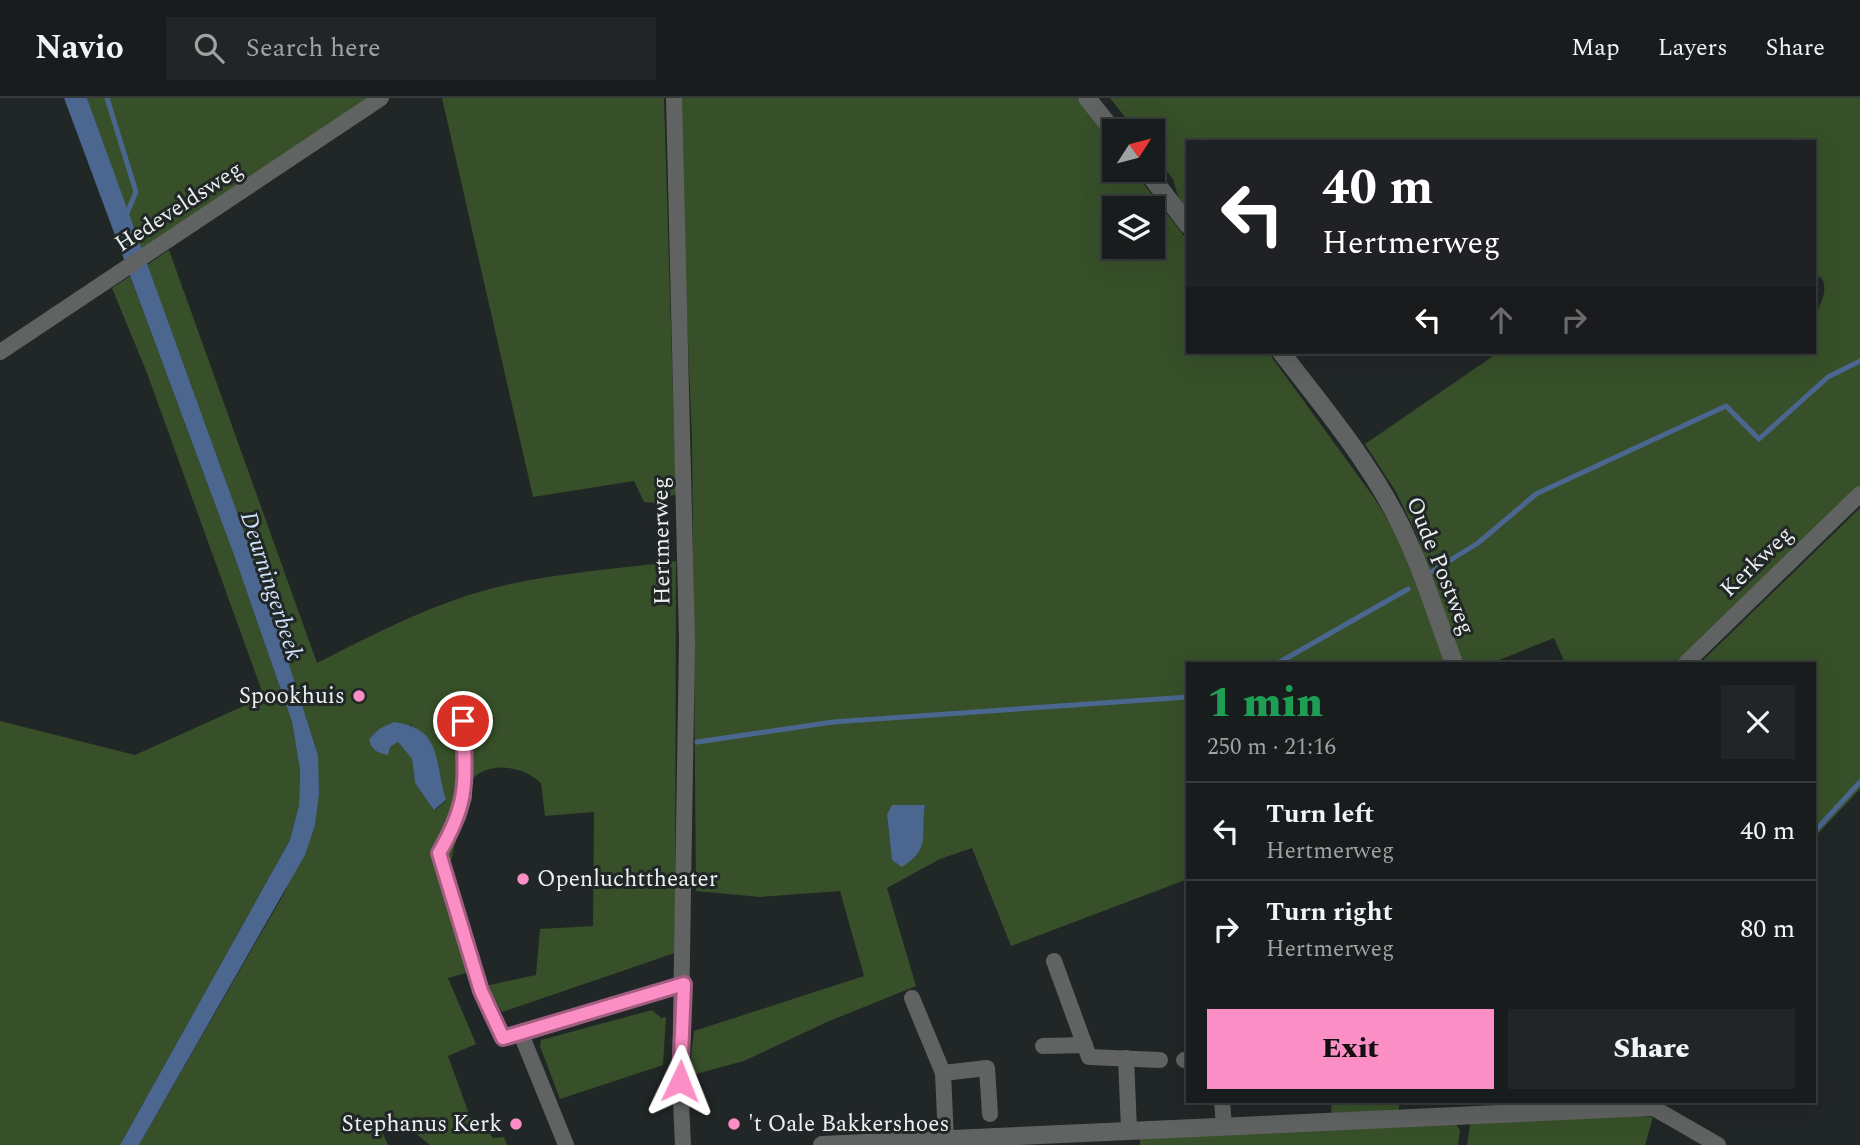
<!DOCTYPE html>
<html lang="en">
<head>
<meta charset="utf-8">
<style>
  body { margin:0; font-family:Spectral,serif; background:#222525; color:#f1f3f6; height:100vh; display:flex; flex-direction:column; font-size:26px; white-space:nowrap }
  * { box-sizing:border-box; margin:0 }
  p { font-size:23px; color:#9fa1a3 }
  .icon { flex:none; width:38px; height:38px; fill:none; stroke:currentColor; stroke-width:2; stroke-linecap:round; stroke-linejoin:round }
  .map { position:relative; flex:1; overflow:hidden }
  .details { position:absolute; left:1186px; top:564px; width:630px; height:441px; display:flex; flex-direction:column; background:#191c1c; border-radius:0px; box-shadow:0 7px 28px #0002,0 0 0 2px #373a3b }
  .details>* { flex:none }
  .hud { position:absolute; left:1186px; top:42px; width:630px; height:214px; border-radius:0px; box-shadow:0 7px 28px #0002,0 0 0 2px #373a3b; background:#202124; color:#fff; overflow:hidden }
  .needle { width:46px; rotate:54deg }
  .buttons { position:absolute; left:1102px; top:21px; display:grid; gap:14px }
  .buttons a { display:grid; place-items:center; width:63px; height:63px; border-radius:0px; background:#191c1c; box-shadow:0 7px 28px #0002,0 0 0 2px #373a3b; font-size:35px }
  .pin { position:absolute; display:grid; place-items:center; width:60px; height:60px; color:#fff; margin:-30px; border:4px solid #fff; border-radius:50%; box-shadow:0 2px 7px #0007 }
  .me { position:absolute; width:77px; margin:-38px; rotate:2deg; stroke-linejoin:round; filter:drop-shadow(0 0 5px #0008) }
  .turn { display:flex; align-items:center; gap:24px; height:147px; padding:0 21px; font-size:32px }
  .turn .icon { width:91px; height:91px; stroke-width:2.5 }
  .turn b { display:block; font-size:49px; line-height:60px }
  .lanes { display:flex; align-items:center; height:66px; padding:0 21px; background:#0003; justify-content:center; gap:35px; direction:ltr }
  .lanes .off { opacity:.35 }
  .round { display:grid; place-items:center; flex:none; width:74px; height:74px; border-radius:0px; background:#222525 }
  .headline { display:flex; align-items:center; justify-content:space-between; height:119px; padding:0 21px }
  h1 { font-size:42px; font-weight:800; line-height:52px; color:#1e9e55 }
  .action { display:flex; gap:14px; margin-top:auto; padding:14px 21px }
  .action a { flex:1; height:80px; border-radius:0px; background:#fb8fc5; color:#111; font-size:28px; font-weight:800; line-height:80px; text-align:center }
  .action a+a { background:#222525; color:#f1f3f6 }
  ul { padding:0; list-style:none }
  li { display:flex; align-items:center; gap:21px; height:98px; padding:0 21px; border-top:2px solid #373a3b }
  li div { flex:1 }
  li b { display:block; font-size:26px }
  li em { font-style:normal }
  header { display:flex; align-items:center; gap:42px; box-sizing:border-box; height:98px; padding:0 35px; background:#191c1c; border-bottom:2px solid #373a3b }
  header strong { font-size:33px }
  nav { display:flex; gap:38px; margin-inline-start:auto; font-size:24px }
  .search { width:490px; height:63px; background:#222525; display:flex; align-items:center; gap:18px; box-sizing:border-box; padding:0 24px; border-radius:0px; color:#9fa1a3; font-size:26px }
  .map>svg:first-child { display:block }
  .green { fill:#375029; fill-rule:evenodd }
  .water { fill:#4b668f }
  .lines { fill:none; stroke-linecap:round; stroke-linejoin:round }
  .stream { stroke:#4b668f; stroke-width:5 }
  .minor { stroke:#616362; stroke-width:16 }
  .tertiary { stroke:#616362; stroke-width:18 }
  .route-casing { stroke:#a35d80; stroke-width:18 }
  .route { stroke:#fb8fc5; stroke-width:12 }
  .poi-dot { fill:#fb8fc5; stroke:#212626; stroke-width:2.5 }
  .labels { text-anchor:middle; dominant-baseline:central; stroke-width:6; stroke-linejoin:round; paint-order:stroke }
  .street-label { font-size:23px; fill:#ecf0f0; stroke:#212626 }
  .poi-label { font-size:23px; fill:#ecf0f0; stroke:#212626; text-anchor:end }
  .water-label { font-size:24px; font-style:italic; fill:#d0e2fc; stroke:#212626 }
</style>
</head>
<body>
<header>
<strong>Navio</strong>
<div class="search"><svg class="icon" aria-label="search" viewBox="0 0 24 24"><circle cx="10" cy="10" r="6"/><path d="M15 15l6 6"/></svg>Search here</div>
<nav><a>Map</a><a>Layers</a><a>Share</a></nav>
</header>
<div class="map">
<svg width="1860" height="1047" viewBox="0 0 1860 1047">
  <rect width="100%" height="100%" fill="#212626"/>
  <g class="green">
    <path d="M87 0H370L141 152Z"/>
    <path d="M442 0H664L676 396 656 405 644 404 634 383 533 399Z"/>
    <path d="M678 0H1077L1115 49V72H1133L1188 143V254H1268L1375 401 1400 442 1445 565H1188V781L1011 848 972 750 940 761 887 790 916 888 827 924 744 963 692 977 690 966 694 933 864 878 840 793 760 799 696 793 692 342ZM1115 110H1153V149H1115ZM925 707 922 730 892 762 887 717 904 708Z"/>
    <path d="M1110 0H1860V390L1678 565H1565L1554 540 1492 565H1459L1416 435 1396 394 1365 346 1499 254H1815C1815 244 1814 233 1815 223 1816 208 1831 195 1821 179L1815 178V44H1188V106L1181 109 1173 81 1153 55V33H1136Z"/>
    <path d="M169 152 317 565C378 534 439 502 506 487 561 474 620 471 676 463L675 855 502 914 485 888 536 877 540 831 593 828 594 714 545 718 541 685C523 667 485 662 469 685L449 771 469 874 448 880 476 946 448 958 472 1024 480 1022 493 1040 504 1039 507 1047H430L403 1025 381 1031 388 1047H139L286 792 318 657 266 494 147 167ZM411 626 446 703 435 712 415 685 412 661 398 644 390 649Z"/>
    <path d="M130 178 235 460 292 624 300 672 299 707 290 742 120 1047H0V623L135 657 264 599 147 275 112 190Z"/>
    <path d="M1860 410V691L1815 739V565H1700Z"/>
    <path d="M652 912 661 920 666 919 663 967 560 1001 540 948 541 942Z"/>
    <path d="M1332 1003H1400L1398 1014 1331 1016Z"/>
    <path d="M1623 1017 1653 1019 1645 1047H1467L1470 1026Z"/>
    <path d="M1454 1024 1460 1032 1458 1047H1140V1041Z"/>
  </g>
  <g class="water">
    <path d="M64 0H87L266 494 318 657 319 695 315 727 305 757 139 1047H120L290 742 299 707 300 672 292 624 235 460Z"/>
    <path d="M394 624C443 630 434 664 446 702L434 712 415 685 412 661 398 644 390 649 388 657C378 655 371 652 369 641L379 631Z"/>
    <path d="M892 707H925C920 737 932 750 902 769L892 762 887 717Z"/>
  </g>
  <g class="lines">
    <g class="stream">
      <path d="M107 0 136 94 125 120"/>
      <path d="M1428 476 1478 445 1536 396 1726 308 1759 341 1828 279 1860 263"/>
      <path d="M1278 565 1408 491"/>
      <path d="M697 644 833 624 1188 599"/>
      <path d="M1815 733 1860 684"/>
    </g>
    <g class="minor">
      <path d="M674 0 687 543 680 983 683 1047"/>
      <path d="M0 254 381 0"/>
      <path d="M1686 565 1860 396"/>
      <path d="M463 623 464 699 458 719 439 755 481 893 503 940 521 936 566 1047"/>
      <path d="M1054 863 1089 959 1160 962"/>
      <path d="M912 900 943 975 946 1043"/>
      <path d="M521 936 684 886"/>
      <path d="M1043 948 1085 947"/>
      <path d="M1126 960 1129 1032"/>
      <path d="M1184 962 1188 963"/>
      <path d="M943 975 987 970 990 1016"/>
      <path d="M1222 1003 1224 1027"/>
      <path d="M1652 1009 1718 1047"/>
    </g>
    <g class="tertiary">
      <path d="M1087 0 1115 35"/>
      <path d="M1146 72 1188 127"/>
      <path d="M1281 254C1321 306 1364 357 1395 416 1420 463 1435 515 1454 565"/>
      <path d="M822 1047 1652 1009"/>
    </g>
  </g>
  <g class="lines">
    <defs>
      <path id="route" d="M463 623C465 683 470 702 439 755L481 893 503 940 684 886 680 983"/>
    </defs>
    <use href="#route" class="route-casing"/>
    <use href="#route" class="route"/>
  </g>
  <g class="poi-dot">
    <circle cx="359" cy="598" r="7"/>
    <circle cx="523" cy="781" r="7"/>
    <circle cx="516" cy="1026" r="7"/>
    <circle cx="734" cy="1026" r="7"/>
  </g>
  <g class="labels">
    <g class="street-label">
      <text transform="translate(179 109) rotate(-33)">Hedeveldsweg</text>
      <text transform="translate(662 443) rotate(-91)">Hertmerweg</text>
      <text transform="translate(1757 464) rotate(-44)">Kerkweg</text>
      <text transform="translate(1440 468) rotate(68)">Oude Postweg</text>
    </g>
    <g class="poi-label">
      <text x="345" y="598">Spookhuis</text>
      <text x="537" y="781" text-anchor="start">Openluchttheater</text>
      <text x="502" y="1026">Stephanus Kerk</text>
      <text x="748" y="1026" text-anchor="start">'t Oale Bakkershoes</text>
    </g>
    <g class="water-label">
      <text transform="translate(271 488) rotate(72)">Deurningerbeek</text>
    </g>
  </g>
</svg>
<div class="buttons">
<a><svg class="needle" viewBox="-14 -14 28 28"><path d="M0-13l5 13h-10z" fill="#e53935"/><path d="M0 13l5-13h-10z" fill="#9fa1a3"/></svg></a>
<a><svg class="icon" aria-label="layers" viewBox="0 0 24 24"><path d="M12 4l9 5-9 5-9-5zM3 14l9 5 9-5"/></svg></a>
</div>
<div class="pin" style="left:463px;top:623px;background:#d93025"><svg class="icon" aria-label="arrive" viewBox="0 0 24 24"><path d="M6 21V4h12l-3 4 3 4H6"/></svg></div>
<svg class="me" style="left:680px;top:983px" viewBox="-20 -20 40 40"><path d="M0-17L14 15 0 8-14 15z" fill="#fb8fc5" stroke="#fff" stroke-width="4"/></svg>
<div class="hud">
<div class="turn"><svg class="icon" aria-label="left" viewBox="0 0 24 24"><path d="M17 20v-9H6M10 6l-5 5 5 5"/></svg><div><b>40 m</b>Hertmerweg</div></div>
<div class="lanes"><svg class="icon" aria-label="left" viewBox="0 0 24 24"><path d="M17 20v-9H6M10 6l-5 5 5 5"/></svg><svg class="icon off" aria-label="ahead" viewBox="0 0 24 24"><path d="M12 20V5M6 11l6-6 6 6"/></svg><svg class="icon off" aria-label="right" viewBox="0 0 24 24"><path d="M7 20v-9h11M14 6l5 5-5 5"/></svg></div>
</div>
<section class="details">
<div class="headline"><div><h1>1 min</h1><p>250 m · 21:16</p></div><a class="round"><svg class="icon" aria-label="close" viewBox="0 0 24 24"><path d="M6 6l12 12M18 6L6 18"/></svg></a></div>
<ul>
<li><svg class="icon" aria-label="left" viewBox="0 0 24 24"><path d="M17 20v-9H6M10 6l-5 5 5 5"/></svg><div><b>Turn left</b><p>Hertmerweg</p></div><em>40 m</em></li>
<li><svg class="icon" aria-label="right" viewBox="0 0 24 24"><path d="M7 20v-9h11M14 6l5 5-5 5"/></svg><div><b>Turn right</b><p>Hertmerweg</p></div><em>80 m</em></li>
</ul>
<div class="action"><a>Exit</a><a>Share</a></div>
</section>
</div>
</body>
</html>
